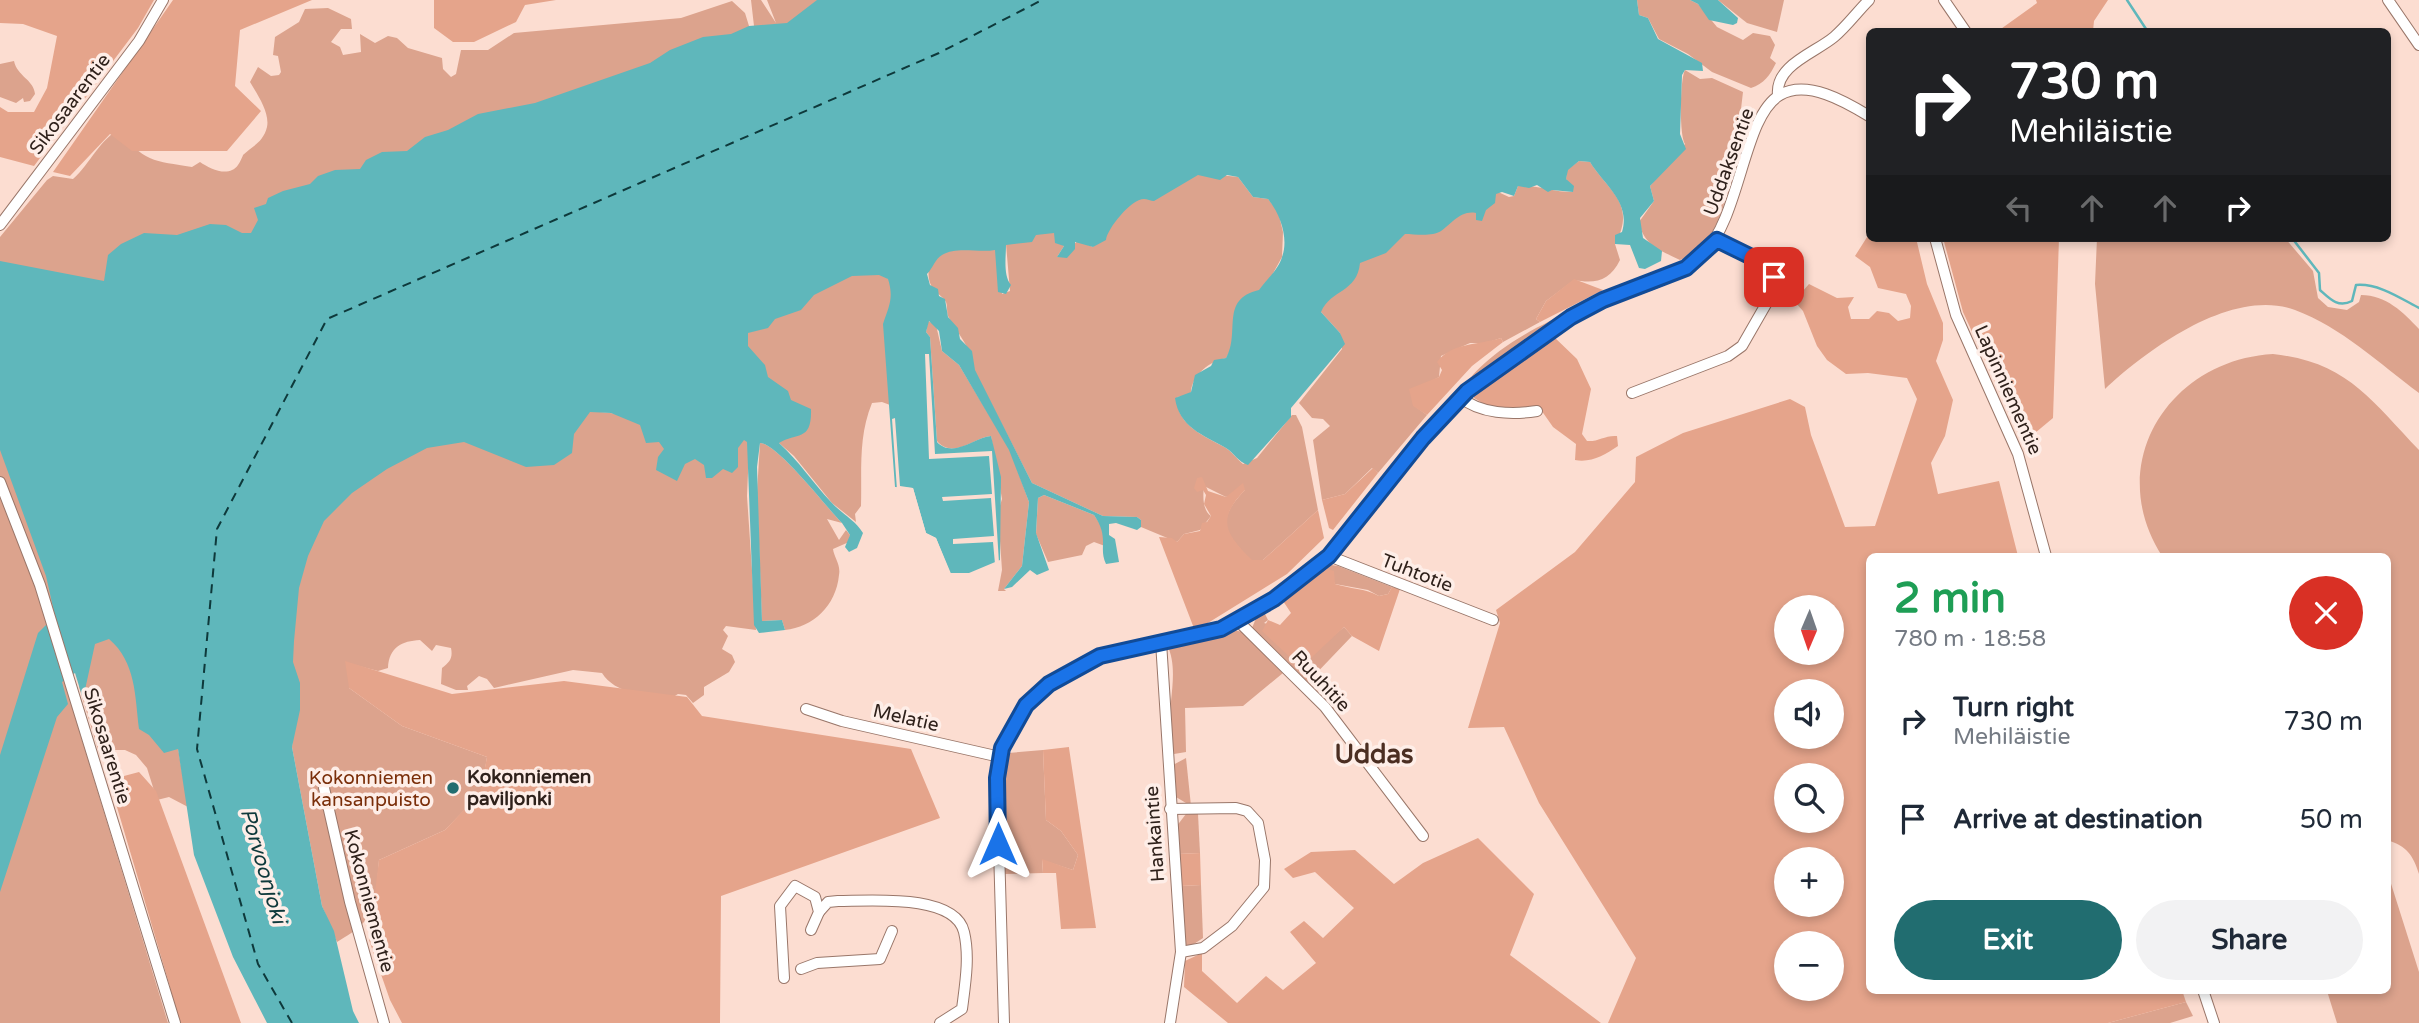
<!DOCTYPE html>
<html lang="en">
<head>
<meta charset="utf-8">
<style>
  body { margin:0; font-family:"Varela Round",sans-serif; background:#f2f2f3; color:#1f2937; height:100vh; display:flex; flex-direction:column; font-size:26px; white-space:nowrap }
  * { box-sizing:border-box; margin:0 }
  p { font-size:23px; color:#747a83 }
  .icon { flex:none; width:38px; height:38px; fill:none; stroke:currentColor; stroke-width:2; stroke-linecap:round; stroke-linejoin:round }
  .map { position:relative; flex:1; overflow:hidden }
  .side { position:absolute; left:1866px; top:553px; width:525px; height:441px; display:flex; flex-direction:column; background:#fff; border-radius:10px; box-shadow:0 4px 10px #0003 }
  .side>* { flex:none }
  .top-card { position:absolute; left:1866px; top:28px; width:525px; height:214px; border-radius:10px; box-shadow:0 4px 10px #0003; background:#202124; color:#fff; overflow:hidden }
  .needle { width:46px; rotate:182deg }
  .controls { position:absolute; left:1774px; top:595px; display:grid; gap:14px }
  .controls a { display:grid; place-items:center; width:70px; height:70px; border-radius:50%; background:#fff; box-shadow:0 4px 10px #0003; font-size:35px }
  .pin { position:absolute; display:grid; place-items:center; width:60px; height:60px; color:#fff; margin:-30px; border-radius:14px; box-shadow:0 4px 10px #0006 }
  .me { position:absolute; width:77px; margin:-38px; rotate:0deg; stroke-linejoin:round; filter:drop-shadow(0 0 5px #0008) }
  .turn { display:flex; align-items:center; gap:24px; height:147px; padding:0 28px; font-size:32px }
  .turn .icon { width:91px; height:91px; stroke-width:2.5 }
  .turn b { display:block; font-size:49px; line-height:60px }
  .lanes { display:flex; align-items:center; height:66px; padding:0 28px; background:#0003; justify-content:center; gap:35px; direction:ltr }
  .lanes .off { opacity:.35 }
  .round { display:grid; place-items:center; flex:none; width:74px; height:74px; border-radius:37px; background:#f2f2f3 }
  .head { display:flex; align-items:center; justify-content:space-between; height:119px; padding:0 28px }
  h1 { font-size:42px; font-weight:700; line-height:52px; color:#1e9e55 }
  .action { display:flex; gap:14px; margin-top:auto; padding:14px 28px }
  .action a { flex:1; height:80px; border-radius:42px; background:#216d70; color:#fff; font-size:28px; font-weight:700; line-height:80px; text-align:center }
  .action a+a { background:#f2f2f3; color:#1f2937 }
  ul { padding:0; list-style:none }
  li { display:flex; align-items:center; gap:21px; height:98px; padding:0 28px }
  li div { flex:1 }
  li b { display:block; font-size:26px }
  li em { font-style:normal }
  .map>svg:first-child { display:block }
  .green { fill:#dca38d }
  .forest { fill:#e5a48b; fill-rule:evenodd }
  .water { fill:#5fb7bb }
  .pier { fill:#fcddd1 }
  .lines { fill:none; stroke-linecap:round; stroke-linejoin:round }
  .stream { stroke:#5fb7bb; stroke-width:2.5 }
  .ferry { stroke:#0e393b; stroke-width:2; stroke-dasharray:9 7; stroke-linecap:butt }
  .street-casing { stroke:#997669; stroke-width:12 }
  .street { stroke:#fff; stroke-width:10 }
  .route-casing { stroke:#114b97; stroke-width:18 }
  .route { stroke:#1a73e8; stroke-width:12 }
  .poi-dot { fill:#216d70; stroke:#feeee8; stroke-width:2.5 }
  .labels { text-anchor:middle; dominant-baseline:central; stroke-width:7; stroke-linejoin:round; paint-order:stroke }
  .street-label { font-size:19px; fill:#2f211b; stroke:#feeee8 }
  .poi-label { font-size:19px; font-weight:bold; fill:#2f211b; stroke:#feeee8; text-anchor:start }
  .park-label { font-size:19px; fill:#7a2e09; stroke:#feeee8 }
  .water-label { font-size:21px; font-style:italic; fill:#0e393b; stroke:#feeee8 }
  .district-label { font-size:26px; font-weight:bold; fill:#4b2e22; stroke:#feeee8 }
</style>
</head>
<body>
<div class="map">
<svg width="2419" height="1023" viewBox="0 0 2419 1023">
  <rect width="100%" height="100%" fill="#fcddd1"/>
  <g class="green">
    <path d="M751 0H761L776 23 767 0H1312L560 408 750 427 747 496 756 630 726 626 723 630 728 636 722 649 732 655 735 662 729 672 704 687V695L693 703 686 695 678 694 668 700C646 695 615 694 602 673L573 670 494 688 487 679 479 676 467 686 468 690H456L441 684 442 668C450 662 453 658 451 648L436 645 432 651 420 640C402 641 389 647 388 668L378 671 355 665 349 688 402 726 487 757 481 793 445 830 379 860C375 905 379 918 337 942L322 906 292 747 294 727 178 748 188 807 169 797 157 800 147 768 136 755 125 750H107L100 756 79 687 92 595 45 618 168 1023H0V237L47 180 53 176 73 179C91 163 100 138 122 128 139 162 156 161 192 167L200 162C210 169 229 178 238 165 239 164 243 156 243 155 252 146 263 143 267 127 270 112 257 94 250 82L258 67 271 76 279 75 281 72 278 56 273 55 275 37 299 22 305 9 328 8 351 19 352 29H341L331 42 340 47 343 55 361 52 360 34 375 43 388 36 397 38 408 48 442 58 443 69 451 77 456 74 461 50H488L514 33 681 18 732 1 745 13 749 26H754Z"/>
    <path d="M1637 0H1690L1698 4 1717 27 1743 40 1753 33 1770 36 1775 45 1770 58 1776 63C1770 75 1764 84 1751 88L1712 72 1688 54 1659 39 1648 18 1639 15Z"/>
    <path d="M1718 0H1784L1777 32 1747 23Z"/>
    <path d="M14 61C17 76 34 80 35 94L30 101 24 102 23 98 16 103 0 97V64Z"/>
    <path d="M1685 70 1700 79 1712 78 1743 92 1741 109 1744 119C1737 133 1731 148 1728 165 1727 172 1730 179 1728 186 1723 216 1709 249 1680 260 1660 250 1644 246 1639 222L1654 201 1650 186 1685 144C1679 136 1680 79 1685 70Z"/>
    <path d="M1293 97 1509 197 1514 196 1518 186C1539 185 1552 192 1573 192L1566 179 1567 170 1579 161 1590 162C1609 192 1637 204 1615 244L1620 260C1610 281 1595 284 1574 280L1546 301 1536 319 1540 322 1503 342 1501 338 1486 343H1470L1441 356 1439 377 1428 383 1413 405 1427 415 1378 473 1372 468 1345 494 1322 500 1313 440 1330 426 1323 419 1312 418 1299 403 1342 349 1340 333 1321 312Z"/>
    <path d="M1080 160 1238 177 1253 197 1268 199 1278 211 1283 232 1282 257 1226 358C1210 361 1192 375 1191 392L1187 396 1177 397C1176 426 1205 436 1226 448 1232 452 1237 459 1243 464L1257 458 1292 415H1296L1302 427 1318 510 1263 560H1251C1223 532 1216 520 1245 490L1226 497 1204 486C1203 495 1202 510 1211 516L1200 530 1184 534 1177 542 1141 527V520L1137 517 1103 516 1032 483 974 370C972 348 959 336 949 318 946 313 948 307 946 302 944 298 938 294 934 290 924 277 930 264 933 249L997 233 1002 294 1010 291 1006 244 1043 218 1064 246 1057 257 1078 241 1093 247 1112 224Z"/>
    <path d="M2097 238H2285L2313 271 2318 298 2328 307 2347 310 2359 302 2361 295C2386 295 2403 312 2419 329V393C2380 364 2341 327 2295 310 2232 287 2148 349 2105 389L2095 284Z"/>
    <path d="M873 267 895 284 890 405 882 402 872 403C858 437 862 471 861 506L855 514 856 522 832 503 794 456 764 430 743 334 804 293Z"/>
    <path d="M1572 312 1504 357 1469 386 1466 384C1486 354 1538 324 1572 312Z"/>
    <path d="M928 321 936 325 942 351 959 365 1010 450 1029 502 1022 566 1004 589 1006 591H998L1002 570 998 512 1002 499 991 436C975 437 953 460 937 441L930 337 926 332Z"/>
    <path d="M2273 354C2347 362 2370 399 2419 450V874C2413 855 2407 846 2387 840V556H2162C2103 464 2169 360 2273 354Z"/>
    <path d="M760 443C777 443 827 508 842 523L827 519 839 540 846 530 850 535 849 542 833 549C834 557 841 565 839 575 836 606 813 627 785 630L782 620 762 621 757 492Z"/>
    <path d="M1044 495 1094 515 1102 527 1105 546 1094 542 1086 546 1082 555 1048 562 1036 534 1038 498Z"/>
    <path d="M1325 564 1338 566 1392 587 1388 594 1379 596 1368 590 1335 584 1327 569 1319 571Z"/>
    <path d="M1264 612 1268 620 1264 623 1327 641 1344 627 1352 636 1308 682 1252 628 1257 616Z"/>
    <path d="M1231 629 1242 632 1283 673 1243 706 1185 708 1186 752 1174 754C1160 721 1183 676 1167 645Z"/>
    <path d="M1043 750 1046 820 1061 831 1078 855 1073 870 1042 860 1043 873 1005 874V761L1008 753Z"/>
    <path d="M1186 758 1191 806 1176 797 1173 765Z"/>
    <path d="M1186 814H1198L1200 853 1178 854 1176 827Z"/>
    <path d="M2387 871 2419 972V1023H2337L2327 991 2387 990Z"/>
    <path d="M1201 885 1203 938 1188 948 1184 942 1181 886Z"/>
    <path d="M2186 1002 2193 1016 2170 1023H2108Z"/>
  </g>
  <g class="forest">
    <path d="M0 0H154L138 28 34 166 0 157V107L8 112H34L47 88 57 36 23 24 0 23Z"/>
    <path d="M173 0H312L240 30 235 86 261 111 227 151H132L110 134 70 176 53 172Z"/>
    <path d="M434 0H556L525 5 516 22 474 42H453L434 28Z"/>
    <path d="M2036 0H2108L2094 21 2093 31H1998L2037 3Z"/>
    <path d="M1869 234V238H1916L1927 284 1943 323V340L1936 361 1953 400 1945 436 1931 463 1938 494 1999 481 2018 556H1869V990H2182L2186 1002 2108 1023H1608L1636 958 1539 803 1504 727 1468 728 1500 623 1496 610 1575 552 1635 482 1636 457 1683 433 1790 399 1805 407 1811 435 1845 527 1875 526 1917 399 1907 378 1868 373 1846 374 1827 360 1817 346 1803 311 1794 301 1809 284 1837 298 1854 297 1848 307 1851 319H1869L1877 311 1889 313 1898 321 1910 318 1911 306 1906 294 1878 288 1870 267 1855 256ZM1787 607H1832V653H1787ZM1787 691H1832V737H1787ZM1787 775H1832V821H1787ZM1787 859H1832V905H1787ZM1787 943H1832V989H1787Z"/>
    <path d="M1943 238H2059L2053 418 2023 443 1963 312Z"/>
    <path d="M1574 279 1603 290 1540 322 1536 319 1546 301Z"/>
    <path d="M1552 335 1577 359 1591 389 1582 434 1587 441C1598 442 1605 435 1617 436L1618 446C1605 455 1591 463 1575 460L1576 444 1553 427 1539 407 1491 408 1474 398V394Z"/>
    <path d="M1501 338 1503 342 1472 366 1427 415 1413 406 1409 389 1439 377 1442 370 1437 362C1452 342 1479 345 1501 338Z"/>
    <path d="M1373 468 1378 473 1333 530 1329 528 1322 500 1345 494Z"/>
    <path d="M1202 477 1208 491 1226 497 1243 483 1245 490C1217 519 1224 533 1252 560H1263L1318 510 1324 538 1287 574 1195 631 1159 537 1172 538 1177 542 1184 534 1200 531 1202 523 1207 522 1211 516 1204 504 1206 495 1203 490 1197 492 1194 488 1197 478Z"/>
    <path d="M1327 569 1334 571 1335 584C1350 589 1365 588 1379 596L1388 594 1392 587 1400 589 1379 651 1352 636 1344 627 1311 658 1294 661 1262 631 1268 620 1280 625 1291 613 1283 601 1319 571Z"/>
    <path d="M345 661 452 694 564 681 687 697 702 716 911 749 940 818 721 896 720 1023H402L390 1000 369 940 379 860 445 830 480 793 487 757 402 726 349 688Z"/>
    <path d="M1069 747V748L1096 928 1061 929 1056 873H1043L1042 859 1073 870 1078 855 1061 831 1046 820 1043 750Z"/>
    <path d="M139 772 156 791 241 1023H173L170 987 109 780Z"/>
    <path d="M1478 838 1534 894 1510 955 1601 1023H1228L1184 987 1185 961 1202 953V971L1237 1003 1266 976 1283 990 1316 963 1290 932 1304 921 1323 938 1354 908 1315 872 1293 878 1284 869 1311 852 1355 850 1394 884 1423 863Z"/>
    <path d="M1200 853 1201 885 1181 886 1178 854Z"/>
  </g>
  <g class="water">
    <path d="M817 0H1637L1639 15 1648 18 1658 39 1702 63 1703 71 1685 70 1682 75 1680 134 1686 149 1650 186 1654 201 1640 218 1643 238 1662 251 1661 261 1645 269 1639 268 1630 245 1615 244V235L1622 232C1631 202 1604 185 1590 162L1579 161 1568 170 1566 179 1574 186 1573 192 1552 190 1548 192 1537 185 1529 188 1518 186 1514 196 1502 192 1496 194 1495 203 1486 210 1482 221 1476 220V213C1460 210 1452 224 1441 231 1432 237 1415 234 1405 234L1386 253 1360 263C1357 293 1331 289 1321 312L1340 333 1345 344 1291 408V417L1248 465C1238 462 1234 453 1226 448 1203 435 1179 427 1175 398L1191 392 1195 375 1211 366 1214 360 1226 358C1241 333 1219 299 1259 290 1266 280 1279 269 1282 257 1289 238 1280 214 1268 199L1253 197 1238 177 1227 175 1220 180 1198 175 1154 201C1151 201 1147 199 1144 199 1131 199 1107 229 1106 240L1093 247 1075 242V249L1067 258 1057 257 1064 246 1055 243 1054 233 1036 235 1032 242 1006 245C1006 257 1003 275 1011 285L1006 294 998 292 995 250C979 253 956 246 942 255 935 259 933 268 927 274L930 285 938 289 939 296 945 299 948 317 958 328 960 339 972 351 975 370 1032 483 1103 516 1137 517 1141 520V527L1137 530 1116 523 1109 524V535L1115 539 1119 562 1106 564C1098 548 1110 538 1094 515L1044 495 1038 498 1036 533 1049 570 1037 575 1030 570 1012 587 1004 589 1022 566 1029 502 1009 450 959 365 942 351 939 331 929 321 926 332 930 337 937 442C953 459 975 437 991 436L1001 477 1000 560 969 573H950L936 538 926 533 913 488 895 487 883 324C889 306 894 298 888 279L879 275 852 276 814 295 801 310 775 319 768 328 748 333V346L765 365 768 377 788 391 791 400 811 409C812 442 797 432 779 443 799 461 813 483 831 502 842 514 855 520 863 533L857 548 849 552 845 547 850 535 842 523C827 508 777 443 760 443L757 467 762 621 782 620 785 630 759 633 754 625 747 442 744 440 738 448V467L732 473 723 469 712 478H706L704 465 695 459 685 464 677 481 656 470 658 457 664 449 659 442 646 443 640 425 611 413 590 412 574 434 572 453 554 465 526 467 464 442 427 448 387 469 352 493 324 521 308 556 299 588 294 641 293 662 300 683V710L292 747 322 906 334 931 353 1011 359 1023H267L233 957 194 855 178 749 164 753 149 735 139 729C135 696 136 662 109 639L95 644 83 699 75 673 62 682 68 704 57 717 0 892V755L38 633 55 616 46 576 0 450V261L104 281 108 255 121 244 144 233 177 235 210 224 226 225 242 233H251L258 220 254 208 266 204 268 198 283 191 310 184 318 176 335 170 360 169 366 160 382 152 407 151 425 137 448 130 478 114 535 103 650 63 670 50 703 37 731 34 749 26 787 23Z"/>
    <path d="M1690 0H1718L1738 18 1737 23 1733 25 1709 20 1698 4Z"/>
  </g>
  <g class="pier">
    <path d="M925 354H929L935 454 992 451 999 563 995 564 993 542 953 544V539L994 536 991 498 943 501 942 497 992 494 989 456 929 459Z"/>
    <path d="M895 418 900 486 913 488 926 533 936 538 952 576 947 575 934 541 923 535 910 490H897L892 419Z"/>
  </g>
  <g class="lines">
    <g class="stream">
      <path d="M2127 0 2148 32"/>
      <path d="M2292 238 2319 273 2320 290C2330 299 2338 308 2352 301L2356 285C2378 283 2400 298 2419 308"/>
    </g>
    <path class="ferry" d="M292 1023 258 964 197 749 217 529 327 319 939 53 1042 0"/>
    <defs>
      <g id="street">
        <path d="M1944 0 1966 32"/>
        <path d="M2388 0 2419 45"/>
        <path d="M1778 95C1775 65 1815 53 1834 37 1847 26 1857 12 1869 0"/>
        <path d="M0 225 139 41 163 0"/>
        <path d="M1935 238 1956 315 2018 454 2046 556"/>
        <path d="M1632 393 1728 356 1742 346 1773 292V272L1766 264 1717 240"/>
        <path d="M1460 397C1480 414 1512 415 1537 411"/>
        <path d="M0 482 40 585 175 1023"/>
        <path d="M1329 556 1493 620"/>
        <path d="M1239 622 1325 707 1423 836"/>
        <path d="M1161 642 1181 952 1170 1023"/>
        <path d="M806 709 842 721 1000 757"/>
        <path d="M324 788 350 902 384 1023"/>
        <path d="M1170 809 1236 808 1247 811 1258 823 1265 860 1264 887 1232 926 1203 948 1181 952"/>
        <path d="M819 912 828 902 838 901C868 901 955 893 964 932 970 957 965 985 962 1009L940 1023"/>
        <path d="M801 969 817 963 880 959 892 931"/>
        <path d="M784 978 780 906 795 886 815 897 819 912 811 930"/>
        <path d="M2203 990 2214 1023"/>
        <path d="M1004 1023 997 778C1006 702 1068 660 1139 646 1171 640 1207 637 1238 622 1290 597 1331 554 1367 509 1397 472 1425 433 1458 399 1471 386 1487 377 1501 366 1525 349 1549 330 1574 315 1615 291 1670 287 1703 254 1741 217 1743 116 1780 95 1807 79 1846 102 1869 116"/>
      </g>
    </defs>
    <use href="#street" class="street-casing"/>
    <use href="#street" class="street"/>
  </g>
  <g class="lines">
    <defs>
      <path id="route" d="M998 844 997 778 1002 748 1026 705 1049 684 1100 656 1221 629 1274 599 1329 556 1423 438 1467 391 1571 317 1603 300 1686 268 1717 240 1766 264 1774 277"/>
    </defs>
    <use href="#route" class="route-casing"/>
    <use href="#route" class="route"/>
  </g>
  <circle class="poi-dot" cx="453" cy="788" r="7"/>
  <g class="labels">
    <g class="street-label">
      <text transform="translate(70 104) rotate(-53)">Sikosaarentie</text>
      <text transform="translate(1729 162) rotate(-70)">Uddaksentie</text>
      <text transform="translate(2008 390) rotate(66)">Lapinniementie</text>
      <text transform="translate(1417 573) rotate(21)">Tuhtotie</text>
      <text transform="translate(1321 681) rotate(47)">Ruuhitie</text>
      <text transform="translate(906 718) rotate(13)">Melatie</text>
      <text transform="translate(107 746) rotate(73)">Sikosaarentie</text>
      <text transform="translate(1155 834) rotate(-94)">Hankaintie</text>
      <text transform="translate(369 901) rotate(75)">Kokonniementie</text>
    </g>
    <g class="poi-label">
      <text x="467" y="777">Kokonniemen<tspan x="467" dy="22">paviljonki</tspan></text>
    </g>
    <g class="park-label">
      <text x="371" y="778">Kokonniemen<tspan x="371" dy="22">kansanpuisto</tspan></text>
    </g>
    <g class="water-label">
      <text transform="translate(263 866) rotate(74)">Porvoonjoki</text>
    </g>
    <g class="district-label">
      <text x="1374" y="754">Uddas</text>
    </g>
  </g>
</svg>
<div class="controls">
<a><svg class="needle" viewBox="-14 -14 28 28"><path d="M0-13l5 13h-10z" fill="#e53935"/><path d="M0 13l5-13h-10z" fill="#747a83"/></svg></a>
<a><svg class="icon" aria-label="sound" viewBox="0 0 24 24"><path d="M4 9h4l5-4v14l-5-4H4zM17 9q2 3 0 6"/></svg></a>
<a><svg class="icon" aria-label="search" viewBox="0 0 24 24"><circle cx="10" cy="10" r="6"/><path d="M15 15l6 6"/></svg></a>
<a>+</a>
<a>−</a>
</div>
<div class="pin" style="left:1774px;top:277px;background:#d93025"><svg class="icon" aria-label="arrive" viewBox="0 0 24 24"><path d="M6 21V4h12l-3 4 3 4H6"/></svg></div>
<svg class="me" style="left:998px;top:844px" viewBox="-20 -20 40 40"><path d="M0-17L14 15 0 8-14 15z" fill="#1a73e8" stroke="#fff" stroke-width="4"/></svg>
<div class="top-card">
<div class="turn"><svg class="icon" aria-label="right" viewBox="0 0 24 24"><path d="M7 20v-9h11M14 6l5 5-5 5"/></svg><div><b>730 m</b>Mehiläistie</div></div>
<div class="lanes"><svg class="icon off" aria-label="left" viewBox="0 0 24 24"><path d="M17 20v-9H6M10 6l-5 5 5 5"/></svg><svg class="icon off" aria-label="ahead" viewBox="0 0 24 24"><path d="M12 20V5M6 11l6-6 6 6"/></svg><svg class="icon off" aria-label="ahead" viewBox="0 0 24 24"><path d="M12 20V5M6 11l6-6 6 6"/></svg><svg class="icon" aria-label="right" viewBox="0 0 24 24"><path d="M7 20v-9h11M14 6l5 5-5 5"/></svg></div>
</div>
<section class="side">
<div class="head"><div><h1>2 min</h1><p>780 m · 18:58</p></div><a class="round" style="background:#d93025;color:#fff"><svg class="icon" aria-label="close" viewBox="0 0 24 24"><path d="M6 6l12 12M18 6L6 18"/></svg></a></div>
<ul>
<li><svg class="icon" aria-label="right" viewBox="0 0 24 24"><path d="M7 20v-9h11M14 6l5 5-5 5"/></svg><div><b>Turn right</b><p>Mehiläistie</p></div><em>730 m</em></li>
<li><svg class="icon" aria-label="arrive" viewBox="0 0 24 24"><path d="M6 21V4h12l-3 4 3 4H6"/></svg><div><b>Arrive at destination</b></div><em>50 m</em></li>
</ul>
<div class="action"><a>Exit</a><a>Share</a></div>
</section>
</div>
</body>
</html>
